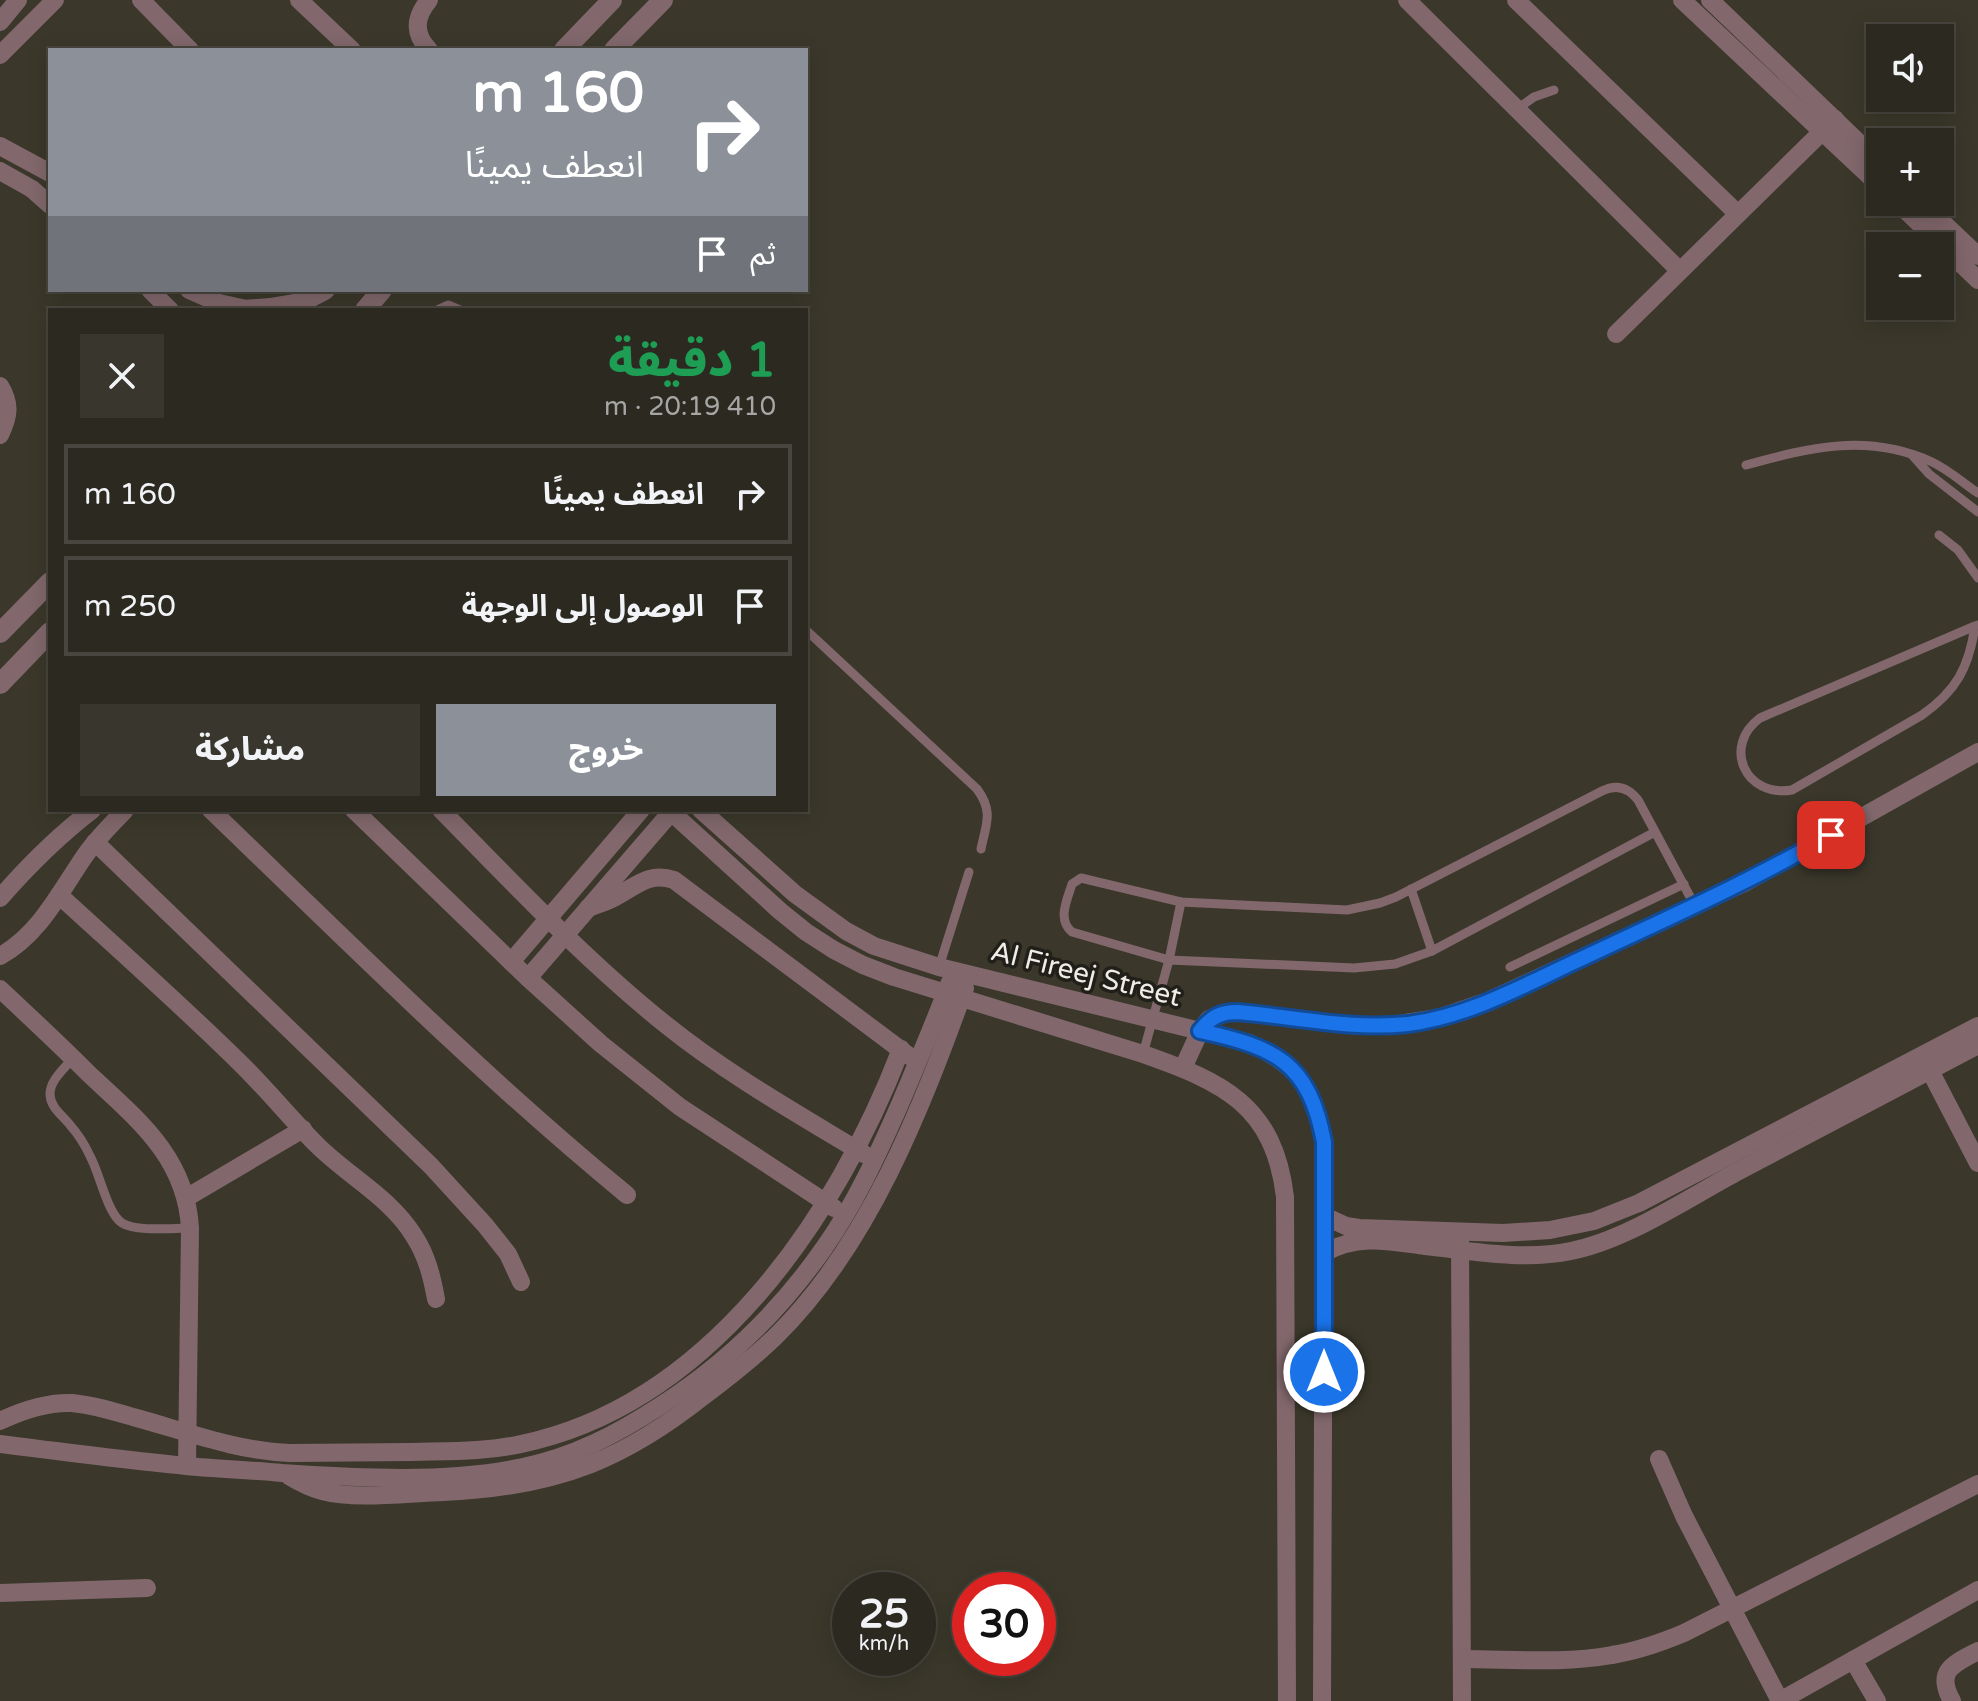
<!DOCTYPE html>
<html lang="ar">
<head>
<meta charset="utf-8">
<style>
  body { margin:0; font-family:"Varela Round","Noto Sans Arabic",sans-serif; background:#38362d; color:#f1f3f6; direction:rtl; height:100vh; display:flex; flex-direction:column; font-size:30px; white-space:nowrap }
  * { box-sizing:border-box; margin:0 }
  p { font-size:26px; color:#a6a7a5 }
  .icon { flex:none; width:44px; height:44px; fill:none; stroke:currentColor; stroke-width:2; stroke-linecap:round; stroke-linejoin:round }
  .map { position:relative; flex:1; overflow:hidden; direction:ltr }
  .details { position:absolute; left:48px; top:308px; width:760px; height:504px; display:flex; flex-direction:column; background:#2c2a20; border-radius:0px; box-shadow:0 4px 20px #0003,0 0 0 2px #48463e; direction:rtl }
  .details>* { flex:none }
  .top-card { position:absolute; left:48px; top:48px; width:760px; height:244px; border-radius:0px; box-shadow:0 4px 20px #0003,0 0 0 2px #48463e; direction:rtl; background:#8c9099; color:#fff; overflow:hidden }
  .buttons { position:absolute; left:1866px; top:24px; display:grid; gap:16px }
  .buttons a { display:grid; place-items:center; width:88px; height:88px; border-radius:0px; background:#2c2a20; box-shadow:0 4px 20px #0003,0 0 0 2px #48463e; font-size:40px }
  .speed { position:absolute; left:832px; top:1572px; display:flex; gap:16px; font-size:40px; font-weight:700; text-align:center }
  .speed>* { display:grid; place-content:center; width:104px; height:104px; border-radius:50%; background:#2c2a20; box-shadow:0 4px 20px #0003,0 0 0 2px #48463e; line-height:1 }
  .speed small { font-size:20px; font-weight:400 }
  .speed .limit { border:12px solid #d22; background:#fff; color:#111 }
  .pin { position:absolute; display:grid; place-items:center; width:68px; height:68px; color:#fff; margin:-34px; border-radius:16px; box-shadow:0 4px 12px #0006 }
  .me { position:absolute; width:88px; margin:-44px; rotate:0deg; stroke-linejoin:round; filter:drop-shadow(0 0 6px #0008) }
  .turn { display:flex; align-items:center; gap:28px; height:168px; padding:0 32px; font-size:36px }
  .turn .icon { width:104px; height:104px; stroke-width:2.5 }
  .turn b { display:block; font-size:56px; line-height:68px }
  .then { display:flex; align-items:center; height:76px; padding:0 32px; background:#0003; gap:16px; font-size:30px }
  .round { display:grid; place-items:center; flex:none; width:84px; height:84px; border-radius:0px; background:#38362d }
  .headline { display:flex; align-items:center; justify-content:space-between; height:136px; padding:0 32px }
  h1 { font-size:48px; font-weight:800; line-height:60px; color:#1e9e55 }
  .cta { display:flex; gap:16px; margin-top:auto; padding:16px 32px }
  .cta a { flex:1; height:92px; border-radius:0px; background:#8c9099; color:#fff; font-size:32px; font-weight:800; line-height:92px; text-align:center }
  .cta a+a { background:#38362d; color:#f1f3f6 }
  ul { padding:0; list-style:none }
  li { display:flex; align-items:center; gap:24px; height:100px; margin:0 16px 12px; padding:0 16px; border:4px solid #48463e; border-radius:0px }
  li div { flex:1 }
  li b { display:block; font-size:30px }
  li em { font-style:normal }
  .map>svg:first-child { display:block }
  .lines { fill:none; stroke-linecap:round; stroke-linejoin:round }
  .service { stroke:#82686d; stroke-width:9 }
  .minor { stroke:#82686d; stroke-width:18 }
  .tertiary { stroke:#82686d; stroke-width:20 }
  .route-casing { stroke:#114b97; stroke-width:20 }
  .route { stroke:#1a73e8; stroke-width:14 }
  .labels { text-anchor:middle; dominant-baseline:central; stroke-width:7; stroke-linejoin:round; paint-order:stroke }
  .street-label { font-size:28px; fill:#efede5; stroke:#211f19 }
</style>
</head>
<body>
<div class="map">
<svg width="1978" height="1701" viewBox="0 0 1978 1701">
  <rect width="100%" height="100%" fill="#3b382b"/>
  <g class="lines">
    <g class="service">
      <path d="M1517 109 1534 97 1554 90"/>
      <path d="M437 310 448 305 460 310"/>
      <path d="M1913 456 1929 474 1978 512"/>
      <path d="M1746 465C1811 447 1868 433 1932 462 1949 470 1963 483 1978 493"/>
      <path d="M1939 535 1958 550 1978 578"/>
      <path d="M1975 626C1969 668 1956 691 1922 715L1792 790C1745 798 1722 746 1760 718L1975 626 1978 625"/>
      <path d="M806 630 977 789C994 812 986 824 981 849"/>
      <path d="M1655 832 1432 951 1395 964 1354 968 1169 960 1072 932C1057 920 1067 900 1072 884L1081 878 1181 902 1347 910 1380 903 1396 897 1602 791C1616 784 1628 787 1638 800L1695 906"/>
      <path d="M1411 889 1432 951"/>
      <path d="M939 967 969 872"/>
      <path d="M1510 967 1684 884"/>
      <path d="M1143 1054 1169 960 1181 902"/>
      <path d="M73 1058C65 1068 50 1080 50 1094 50 1107 62 1115 70 1125 78 1134 85 1145 90 1156 100 1174 107 1213 122 1223 136 1232 172 1228 190 1228"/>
    </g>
    <g class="minor">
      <path d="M141 0 190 50"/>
      <path d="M299 0 352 50"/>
      <path d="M1407 0 1680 271"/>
      <path d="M1516 0 1738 214"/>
      <path d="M1682 0 1880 186"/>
      <path d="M1710 0 1880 163"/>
      <path d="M0 22 18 0"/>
      <path d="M429 50C413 33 415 17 429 0"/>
      <path d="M0 55 55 0"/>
      <path d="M0 146 50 173"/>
      <path d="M0 171 32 189 50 205"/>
      <path d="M1897 202 1978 280"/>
      <path d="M1921 202 1978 256"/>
      <path d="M150 290 170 310"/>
      <path d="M189 290 219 303 246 309"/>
      <path d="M1616 334 1835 119"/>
      <path d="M0 386C11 404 9 416 0 435"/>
      <path d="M211 810C347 941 481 1075 627 1195"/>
      <path d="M354 810 528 978 601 1044 680 1107 834 1208"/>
      <path d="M441 810C513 883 585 960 665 1024 727 1074 796 1113 864 1154"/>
      <path d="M669 810 780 911 806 932 834 950 863 965 894 977 1143 1054C1223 1082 1274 1105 1285 1197L1287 1701"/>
      <path d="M701 810 795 894 846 931 874 946 939 967 1249 1043C1300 1066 1314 1089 1324 1142L1322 1701"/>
      <path d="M95 842 431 1166 485 1225 508 1254 521 1282"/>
      <path d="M59 895C119 950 180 1004 238 1061 266 1088 290 1118 317 1145 348 1176 391 1198 414 1236 427 1256 432 1277 436 1299"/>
      <path d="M0 898C28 866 58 836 92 810"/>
      <path d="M588 908C599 904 610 901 619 895 638 884 651 872 674 880L909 1056"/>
      <path d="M0 956C39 935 60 892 84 857 96 839 111 825 125 810"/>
      <path d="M511 962 641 810"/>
      <path d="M528 978 673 810"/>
      <path d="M0 989C30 1017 60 1045 89 1074 137 1119 186 1157 190 1228L187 1466"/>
      <path d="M1925 1061 1978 1163"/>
      <path d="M1183 1068 1200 1031 1209 1019 1224 1013H1247L1360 1026H1386L1438 1018 1488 1001 1746 882 1978 752"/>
      <path d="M186 1198 303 1129"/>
      <path d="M1324 1216 1346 1226 1359 1228 1503 1233 1550 1230 1594 1221 1639 1203 1978 1026"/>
      <path d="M1460 1238 1462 1701"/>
      <path d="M1324 1253C1358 1234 1388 1241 1425 1246 1472 1251 1524 1261 1571 1251 1626 1240 1685 1200 1735 1173 1816 1130 1897 1087 1978 1045"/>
      <path d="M0 1421C23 1410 46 1402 72 1403 93 1405 113 1411 133 1417 185 1431 236 1451 290 1453 331 1453 371 1452 412 1452 448 1451 485 1452 521 1444 709 1405 837 1217 901 1049"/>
      <path d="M0 1444C62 1452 124 1460 186 1466 218 1469 250 1470 282 1473 359 1478 448 1483 523 1467 573 1457 617 1434 660 1406 724 1365 780 1311 824 1248 855 1204 878 1154 900 1104 917 1064 934 1023 950 982"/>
      <path d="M1659 1459 1684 1516 1780 1701"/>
      <path d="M289 1476C299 1482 310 1488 322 1491 355 1500 408 1493 443 1492 493 1490 545 1482 591 1464 632 1448 671 1422 705 1395 729 1377 753 1358 775 1337 869 1245 921 1109 965 988"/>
      <path d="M0 1593 147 1588"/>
      <path d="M1462 1659C1511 1659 1563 1664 1612 1655 1637 1651 1660 1643 1684 1633L1978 1484"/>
      <path d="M1853 1660 1877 1701"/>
      <path d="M1780 1701 1978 1590"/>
      <path d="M1952 1701C1935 1671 1953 1664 1978 1651"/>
    </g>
    <g class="tertiary">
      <path d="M564 50 612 0"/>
      <path d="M614 50 663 0"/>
      <path d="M270 308 300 303 325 290"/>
      <path d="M244 310 270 308 283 310"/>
      <path d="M365 310 382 290"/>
      <path d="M0 633 50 582"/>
      <path d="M0 684 50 632"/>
    </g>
  </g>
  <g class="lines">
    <defs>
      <path id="route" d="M1324 1372V1142C1309 1062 1275 1047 1200 1031 1211 1017 1220 1012 1238 1012 1295 1017 1351 1030 1408 1024 1471 1016 1528 983 1585 957 1668 918 1751 881 1831 835"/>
    </defs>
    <use href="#route" class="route-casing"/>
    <use href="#route" class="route"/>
  </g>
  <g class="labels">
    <g class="street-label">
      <text transform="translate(1086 974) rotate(14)">Al Fireej Street</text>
    </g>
  </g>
</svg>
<div class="buttons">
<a><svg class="icon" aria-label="sound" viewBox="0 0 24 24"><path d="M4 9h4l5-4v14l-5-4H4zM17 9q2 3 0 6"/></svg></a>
<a>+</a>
<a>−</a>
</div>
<div class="speed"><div>25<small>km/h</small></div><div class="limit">30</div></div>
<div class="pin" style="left:1831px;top:835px;background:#d93025"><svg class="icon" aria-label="arrive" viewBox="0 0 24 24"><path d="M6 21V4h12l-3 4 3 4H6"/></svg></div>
<svg class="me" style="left:1324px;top:1372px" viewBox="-20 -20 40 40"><circle r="17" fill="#1a73e8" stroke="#fff" stroke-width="3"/><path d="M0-11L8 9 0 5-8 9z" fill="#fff"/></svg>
<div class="top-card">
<div class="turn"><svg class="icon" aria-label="right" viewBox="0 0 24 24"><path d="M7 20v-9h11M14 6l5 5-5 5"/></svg><div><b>160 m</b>انعطف يمينًا</div></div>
<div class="then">ثم<svg class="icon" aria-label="arrive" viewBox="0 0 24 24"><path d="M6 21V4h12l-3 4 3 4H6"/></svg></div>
</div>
<section class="details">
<div class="headline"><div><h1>1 دقيقة</h1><p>410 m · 20:19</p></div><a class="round"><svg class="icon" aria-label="close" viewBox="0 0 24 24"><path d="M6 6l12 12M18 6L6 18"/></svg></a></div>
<ul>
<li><svg class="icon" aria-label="right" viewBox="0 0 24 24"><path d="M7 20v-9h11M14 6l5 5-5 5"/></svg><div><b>انعطف يمينًا</b></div><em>160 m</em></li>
<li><svg class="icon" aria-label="arrive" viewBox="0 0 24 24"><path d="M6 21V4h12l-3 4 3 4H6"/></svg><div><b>الوصول إلى الوجهة</b></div><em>250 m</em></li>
</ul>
<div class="cta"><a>خروج</a><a>مشاركة</a></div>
</section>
</div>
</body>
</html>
